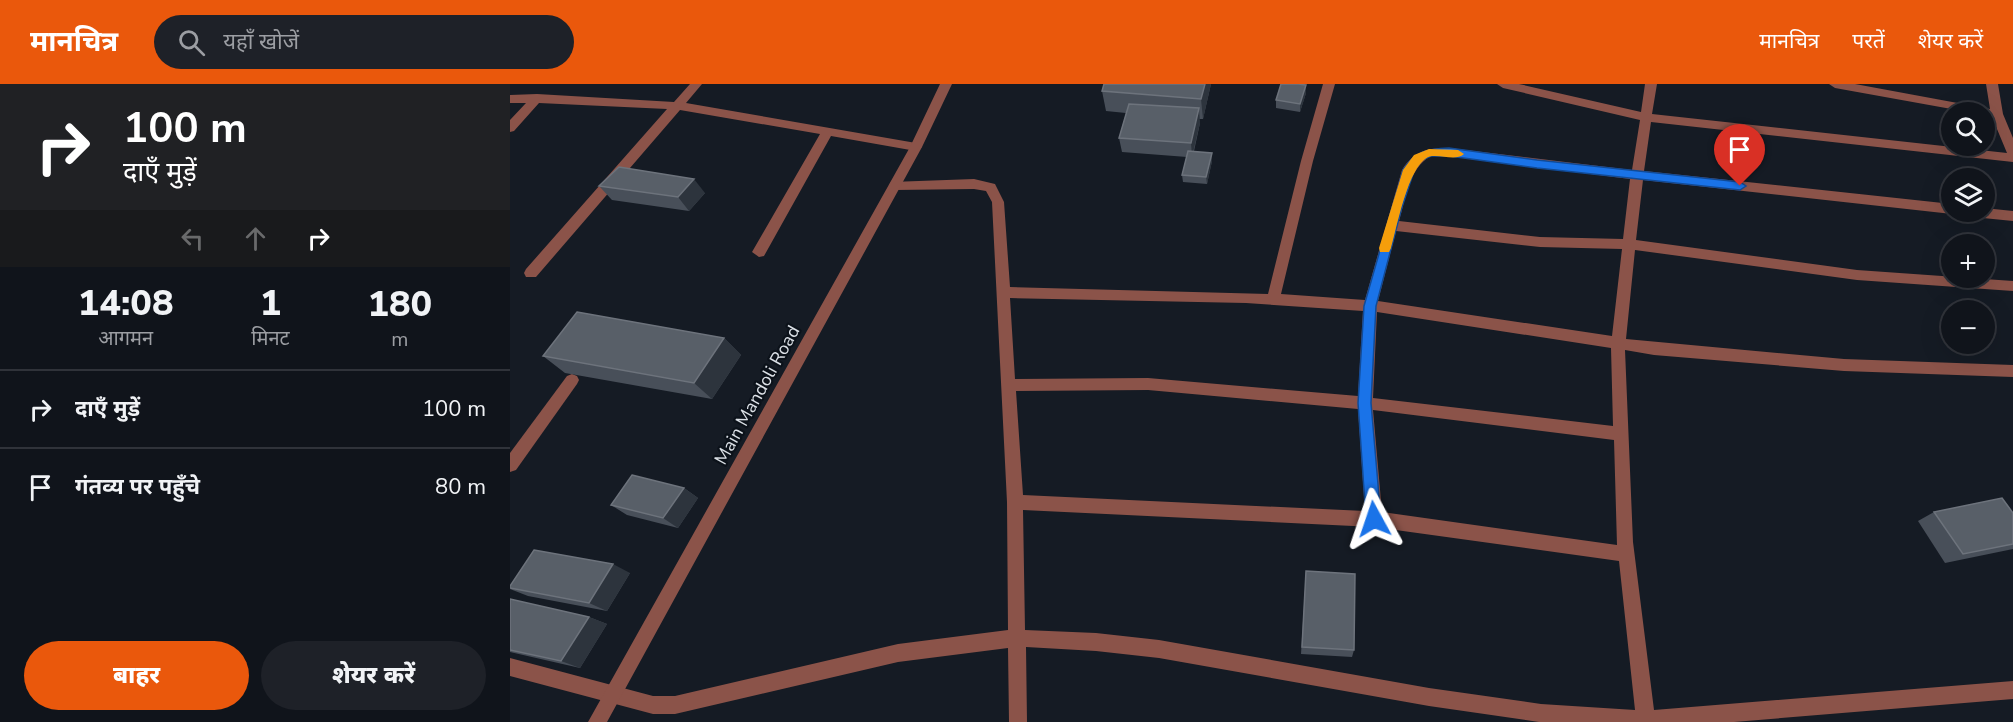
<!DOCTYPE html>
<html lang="hi">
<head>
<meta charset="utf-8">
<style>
  body { margin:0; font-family:"Nunito Sans","Noto Sans Devanagari",sans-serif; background:#1e2128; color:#f1f3f6; height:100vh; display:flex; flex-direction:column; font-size:22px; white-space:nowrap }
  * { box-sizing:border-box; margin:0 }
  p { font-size:20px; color:#9c9ea3 }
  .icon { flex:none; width:33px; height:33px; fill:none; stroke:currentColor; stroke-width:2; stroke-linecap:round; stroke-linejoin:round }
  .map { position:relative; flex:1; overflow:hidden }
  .panel { display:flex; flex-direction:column; background:#10141b; width:510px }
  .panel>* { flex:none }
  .top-card { background:#202124; color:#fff; overflow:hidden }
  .tools { position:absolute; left:1431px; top:18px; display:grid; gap:12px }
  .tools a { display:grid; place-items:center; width:54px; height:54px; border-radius:50%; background:#10141b; box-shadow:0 6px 24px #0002,0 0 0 2px #30333a; font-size:30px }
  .pin { position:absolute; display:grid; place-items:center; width:51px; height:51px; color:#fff; margin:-62px -26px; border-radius:50% 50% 50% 0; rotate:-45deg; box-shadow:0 0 6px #0007 }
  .pin .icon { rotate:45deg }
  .me { position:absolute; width:66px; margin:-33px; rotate:355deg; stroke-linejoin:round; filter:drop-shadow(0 0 4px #0008) }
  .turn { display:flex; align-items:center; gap:21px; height:126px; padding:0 24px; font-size:27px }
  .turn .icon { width:78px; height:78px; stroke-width:2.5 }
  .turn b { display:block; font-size:42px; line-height:51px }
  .lanes { display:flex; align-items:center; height:57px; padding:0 24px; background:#0003; justify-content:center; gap:30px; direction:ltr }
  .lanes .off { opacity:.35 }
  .eta { display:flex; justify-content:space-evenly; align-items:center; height:102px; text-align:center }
  .eta b { font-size:36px; font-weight:800; line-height:42px }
  .cta { display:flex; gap:12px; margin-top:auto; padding:12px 24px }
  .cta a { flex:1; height:69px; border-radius:36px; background:#ea580c; color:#fff; font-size:24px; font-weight:800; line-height:69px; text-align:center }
  .cta a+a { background:#1e2128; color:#f1f3f6 }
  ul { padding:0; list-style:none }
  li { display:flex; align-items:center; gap:18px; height:78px; padding:0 24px; border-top:2px solid #30333a }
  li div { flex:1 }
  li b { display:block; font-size:22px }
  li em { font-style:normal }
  header { display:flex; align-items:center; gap:36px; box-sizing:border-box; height:84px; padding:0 30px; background:#ea580c; color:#fff }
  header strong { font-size:28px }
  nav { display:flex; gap:33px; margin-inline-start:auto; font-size:21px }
  .search { width:420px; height:54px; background:#1e2128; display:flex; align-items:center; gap:15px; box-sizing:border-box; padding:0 21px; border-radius:33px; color:#9c9ea3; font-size:22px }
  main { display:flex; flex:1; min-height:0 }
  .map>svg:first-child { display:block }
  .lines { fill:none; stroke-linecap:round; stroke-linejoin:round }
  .minor { fill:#8b5349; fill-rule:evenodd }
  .tertiary { fill:#8b5349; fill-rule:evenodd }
  .wall { fill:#484f59 }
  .shaded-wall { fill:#2d343d }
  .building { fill:#585f68; stroke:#6d737c; stroke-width:1.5 }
  .route { fill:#1a73e8; stroke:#114b97; stroke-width:1.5 }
  .slow { fill:#f59e0b }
  .labels { text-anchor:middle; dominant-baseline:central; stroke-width:4.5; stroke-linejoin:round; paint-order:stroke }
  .street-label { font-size:18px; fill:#dce1e7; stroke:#0c121a }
</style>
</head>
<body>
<header>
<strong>मानचित्र</strong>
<div class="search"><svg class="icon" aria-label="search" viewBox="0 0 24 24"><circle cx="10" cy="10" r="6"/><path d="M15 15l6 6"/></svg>यहाँ खोजें</div>
<nav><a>मानचित्र</a><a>परतें</a><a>शेयर करें</a></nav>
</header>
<main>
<section class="panel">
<div class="top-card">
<div class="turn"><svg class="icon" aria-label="right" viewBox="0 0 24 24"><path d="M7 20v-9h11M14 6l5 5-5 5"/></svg><div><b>100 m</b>दाएँ मुड़ें</div></div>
<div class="lanes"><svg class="icon off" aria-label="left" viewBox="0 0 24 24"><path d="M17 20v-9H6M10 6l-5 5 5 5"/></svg><svg class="icon off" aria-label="ahead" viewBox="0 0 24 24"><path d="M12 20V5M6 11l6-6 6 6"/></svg><svg class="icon" aria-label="right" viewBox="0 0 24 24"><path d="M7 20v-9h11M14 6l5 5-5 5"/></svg></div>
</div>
<div class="eta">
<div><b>14:08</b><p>आगमन</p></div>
<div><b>1</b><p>मिनट</p></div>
<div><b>180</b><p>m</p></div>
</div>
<ul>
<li><svg class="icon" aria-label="right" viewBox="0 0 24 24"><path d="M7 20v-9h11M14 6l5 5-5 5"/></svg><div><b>दाएँ मुड़ें</b></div><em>100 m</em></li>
<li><svg class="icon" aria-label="arrive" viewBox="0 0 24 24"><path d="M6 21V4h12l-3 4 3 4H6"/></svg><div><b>गंतव्य पर पहुँचे</b></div><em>80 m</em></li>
</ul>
<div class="cta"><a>बाहर</a><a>शेयर करें</a></div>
</section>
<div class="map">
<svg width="1503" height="638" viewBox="0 0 1503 638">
  <rect width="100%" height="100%" fill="#151b24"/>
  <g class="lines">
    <g class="minor">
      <path d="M180 0H192L176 19 406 59 412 63 406 67 321 52 254 172 249 173 242 168 310 50 170 26 26 193H16L14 189 16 185 157 25 29 19 4 47 0 48V36L16 19H0V11L27 10 164 18Z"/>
      <path d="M813 0H825L803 77 771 210 855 216 892 86C904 67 917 64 939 64L1122 86 1130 36 993 4 987 0H1009L1131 28 1135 0H1147L1142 30 1497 69 1482 33 1474 32V28H1458L1325 4 1319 0H1345L1480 25 1476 0H1488L1493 30 1503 54V78L1141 38 1134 87 1442 120V128H1447L1442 130 1133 96 1126 156 1347 186 1503 197V207L1347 196 1125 166 1116 255 1334 275 1503 281V293L1334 287 1144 271 1115 266 1123 458 1144 626 1503 597V615L1224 638H1029L919 622 649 574 586 567 516 563 517 638H499L498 564 388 578 165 630H143L0 592V574L143 612H165L388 560 498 546 497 418 482 118 476 107 464 105 385 106 379 101 381 98 464 95 485 100 494 118 500 203 758 210 791 77ZM921 72H939L1120 95 1113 155 1030 153 889 137C896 114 898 85 921 72ZM886 147 1030 163 1112 165 1102 252 868 217ZM500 214 736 219 853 227 848 312 638 294 505 295ZM867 228 1101 264 1103 342 863 314ZM638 306 848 325 855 427 513 411 506 307ZM863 326 1104 356 1107 461 872 428ZM513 426 864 443 1109 477 1125 626 1031 620 919 604 649 556 586 549 515 546Z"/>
      <path d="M1474 124 1503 127V137L1463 133 1457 128H1474Z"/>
      <path d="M62 290 67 292 69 296 67 300 6 386 0 388V369L57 292Z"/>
    </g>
    <path class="tertiary" d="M430 0H442L412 63 97 638H78L400 63Z"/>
  </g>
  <g class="wall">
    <path d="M701 0 693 35H689L690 39 684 67 702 77 697 100 673 98 672 91 677 73 612 68 609 54 616 29 596 27 592 7Z"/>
    <path d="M796 1V9L790 28 766 24V16Z"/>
    <path d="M89 102 195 109 179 127 102 116Z"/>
    <path d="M214 254 231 271 202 315 55 289 33 272Z"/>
    <path d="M174 404 188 414 168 444 117 431 101 421Z"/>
    <path d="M1424 428 1503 429V465L1435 479 1408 437Z"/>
    <path d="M796 487 844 566 842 573 791 570Z"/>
    <path d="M120 489 97 527 18 512 0 505Z"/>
    <path d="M0 515 79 533 97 540 70 584 0 568Z"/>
  </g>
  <g class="shaded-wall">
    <path d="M695 0H701L693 35 691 15Z"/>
    <path d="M796 1V9L790 28V20Z"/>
    <path d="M689 24 690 39 682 73 681 59Z"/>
    <path d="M702 69V77L697 100 696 93Z"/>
    <path d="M184 95 195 109 179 127 168 113Z"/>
    <path d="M214 254 231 271 202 315 184 299Z"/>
    <path d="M174 404 188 414 168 444 153 434Z"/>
    <path d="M103 480 120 489 97 527 79 519Z"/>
    <path d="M79 533 97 540 70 584 51 577Z"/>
  </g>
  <g class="building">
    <path d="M594 0H695L691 15 592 7Z"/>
    <path d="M771 0H788L796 1 790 20 766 16Z"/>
    <path d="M619 20 689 24 681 59 609 54Z"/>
    <path d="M678 67 702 69 696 93 672 91Z"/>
    <path d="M109 83 184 95 168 113 89 102Z"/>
    <path d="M67 228 214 254 184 299 33 272Z"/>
    <path d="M122 391 174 404 153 434 101 421Z"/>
    <path d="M1492 414 1503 429V460L1453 470 1424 428Z"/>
    <path d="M24 466 103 480 79 519 0 504V502Z"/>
    <path d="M796 487 845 490 844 566 792 563Z"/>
    <path d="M0 515 79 533 51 577 0 566Z"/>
  </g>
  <path class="route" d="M939 64 1027 76 1230 98 1236 102 1230 106 1027 84 939 72H921L912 76 904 87 892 123 866 222 861 319 871 435 869 440 864 442 859 440 856 435 848 319 854 222 893 86C905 67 917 65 939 64Z"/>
  <path class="slow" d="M919 65 948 66 954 70C946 77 933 71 922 72 899 75 887 144 881 164L879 168H870L869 164 893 86 904 71Z"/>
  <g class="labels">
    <g class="street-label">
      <text transform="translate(247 311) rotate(-61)">Main Mandoli Road</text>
    </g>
  </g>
</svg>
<div class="tools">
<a><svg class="icon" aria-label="search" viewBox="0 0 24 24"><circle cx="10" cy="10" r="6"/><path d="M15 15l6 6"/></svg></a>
<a><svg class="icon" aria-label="layers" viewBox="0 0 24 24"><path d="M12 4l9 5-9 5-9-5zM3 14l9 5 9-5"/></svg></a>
<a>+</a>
<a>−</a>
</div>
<div class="pin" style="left:1230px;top:102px;background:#d93025"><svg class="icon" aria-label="arrive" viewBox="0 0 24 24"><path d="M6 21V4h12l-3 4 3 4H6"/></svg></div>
<svg class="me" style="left:864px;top:435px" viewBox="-20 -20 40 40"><path d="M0-17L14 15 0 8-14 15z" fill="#1a73e8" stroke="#fff" stroke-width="4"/></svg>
</div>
</main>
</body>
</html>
